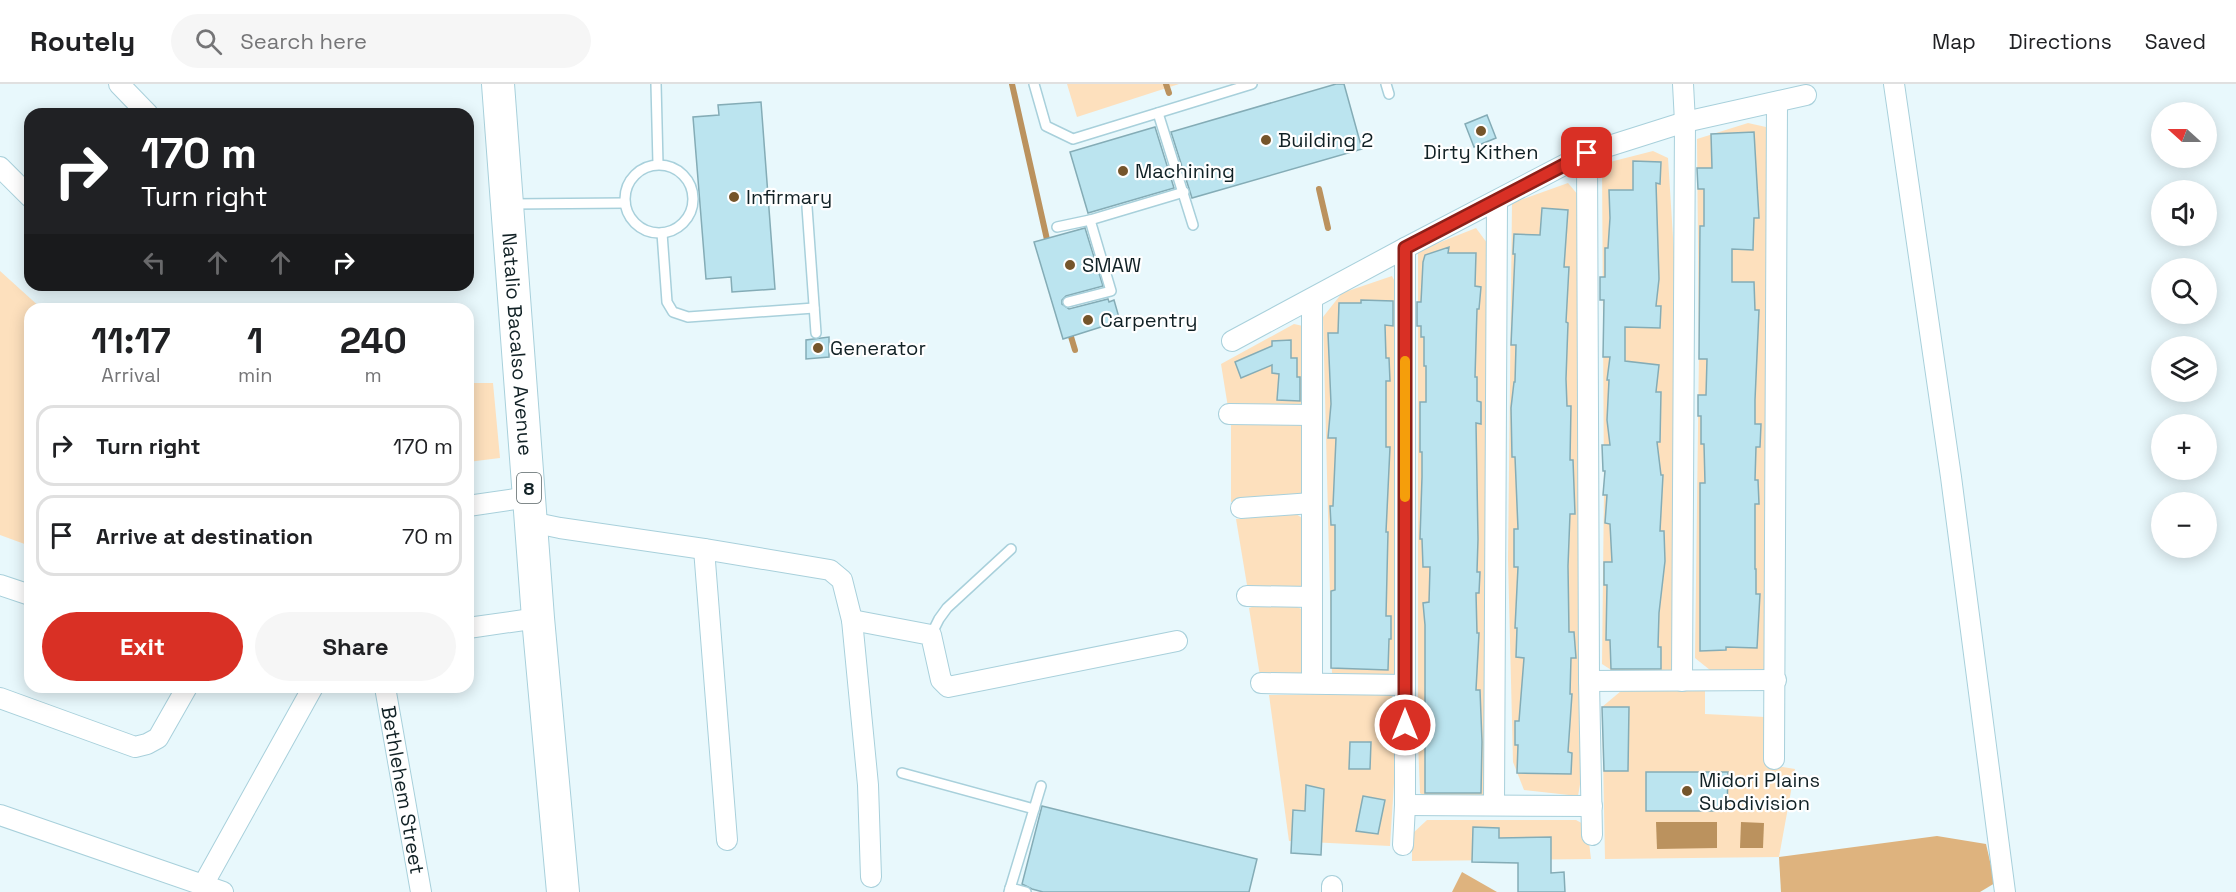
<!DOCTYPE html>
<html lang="en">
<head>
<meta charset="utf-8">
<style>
  body { margin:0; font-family:"Space Grotesk",sans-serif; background:#f6f6f6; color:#202124; height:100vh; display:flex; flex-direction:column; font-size:22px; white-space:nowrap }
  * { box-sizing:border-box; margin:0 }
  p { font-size:20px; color:#757577 }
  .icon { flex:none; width:33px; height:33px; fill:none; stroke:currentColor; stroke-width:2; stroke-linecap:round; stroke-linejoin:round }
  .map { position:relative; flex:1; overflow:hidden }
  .details { position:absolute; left:24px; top:219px; width:450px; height:390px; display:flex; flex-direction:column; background:#fff; border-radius:18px; box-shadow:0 3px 15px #0003 }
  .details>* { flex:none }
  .hud { position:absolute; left:24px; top:24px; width:450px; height:183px; border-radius:18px; box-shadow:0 3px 15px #0003; background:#202124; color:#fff; overflow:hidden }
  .needle { width:39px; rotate:291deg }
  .fabs { position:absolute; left:2151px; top:18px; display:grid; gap:12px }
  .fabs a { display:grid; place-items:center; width:66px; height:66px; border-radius:50%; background:#fff; box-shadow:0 3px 15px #0003; font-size:30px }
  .pin { position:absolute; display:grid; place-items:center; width:51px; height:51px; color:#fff; margin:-26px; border-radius:12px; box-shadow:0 3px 9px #0006 }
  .me { position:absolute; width:66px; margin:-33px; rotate:0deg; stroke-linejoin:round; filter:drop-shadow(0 0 4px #0008) }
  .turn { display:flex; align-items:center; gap:21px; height:126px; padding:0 18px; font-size:27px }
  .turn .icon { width:78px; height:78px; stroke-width:2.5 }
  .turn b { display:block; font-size:42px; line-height:51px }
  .lanes { display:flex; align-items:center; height:57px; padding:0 18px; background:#0003; justify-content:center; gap:30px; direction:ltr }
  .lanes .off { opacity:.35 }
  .eta { display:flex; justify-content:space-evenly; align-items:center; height:102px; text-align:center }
  .eta b { font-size:36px; font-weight:800; line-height:42px }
  .primary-button { display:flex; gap:12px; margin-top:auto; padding:12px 18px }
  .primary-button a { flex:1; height:69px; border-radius:36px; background:#d93025; color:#fff; font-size:24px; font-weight:800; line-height:69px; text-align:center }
  .primary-button a+a { background:#f6f6f6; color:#202124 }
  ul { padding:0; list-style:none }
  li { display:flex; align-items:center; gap:18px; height:81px; margin:0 12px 9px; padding:0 6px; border:3px solid #e0e0e0; border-radius:18px }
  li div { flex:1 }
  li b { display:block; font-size:22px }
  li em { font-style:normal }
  header { display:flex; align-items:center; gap:36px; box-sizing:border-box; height:84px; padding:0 30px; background:#fff; border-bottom:2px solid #e0e0e0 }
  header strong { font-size:28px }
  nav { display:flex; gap:33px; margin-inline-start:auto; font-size:21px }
  .search { width:420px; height:54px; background:#f6f6f6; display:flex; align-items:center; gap:15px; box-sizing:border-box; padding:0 21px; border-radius:33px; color:#757577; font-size:22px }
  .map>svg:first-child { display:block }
  .green { fill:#fde0bd }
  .forest { fill:#deb37e }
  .water { fill:#bb925e }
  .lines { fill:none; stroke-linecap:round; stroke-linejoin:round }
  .stream { stroke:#bb925e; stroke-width:6 }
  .building { fill:#bbe4ef; stroke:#84acb6; stroke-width:1.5 }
  .service-casing { stroke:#a8d0db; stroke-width:12 }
  .minor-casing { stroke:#a8d0db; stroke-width:22 }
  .trunk-casing { stroke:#a8d0db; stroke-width:34 }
  .service { stroke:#fff; stroke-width:9 }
  .minor { stroke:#fff; stroke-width:20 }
  .trunk { stroke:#fff; stroke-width:32 }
  .route-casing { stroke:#8d1f18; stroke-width:15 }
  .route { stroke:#d93025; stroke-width:10 }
  .slow { stroke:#f59e0b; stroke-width:10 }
  .poi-dot { fill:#75552b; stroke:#fff; stroke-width:2 }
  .labels { text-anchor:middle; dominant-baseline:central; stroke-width:4.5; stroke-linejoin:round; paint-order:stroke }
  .shield { fill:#fff; stroke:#586466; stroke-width:1.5 }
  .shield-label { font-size:18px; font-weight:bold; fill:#112125 }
  .poi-label { font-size:20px; fill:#112125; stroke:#fff; text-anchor:start }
  .street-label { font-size:20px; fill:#112125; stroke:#fff }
</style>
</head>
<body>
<header>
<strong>Routely</strong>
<div class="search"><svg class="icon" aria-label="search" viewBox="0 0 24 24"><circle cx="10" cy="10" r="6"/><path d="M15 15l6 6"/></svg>Search here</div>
<nav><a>Map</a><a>Directions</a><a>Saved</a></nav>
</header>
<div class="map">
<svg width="2236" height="808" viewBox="0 0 2236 808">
  <rect width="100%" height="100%" fill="#e8f8fc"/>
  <g class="green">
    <path d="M1067 0H1179L1077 33Z"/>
    <path d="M1748 39 1766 43 1770 551 1767 587 1710 586 1695 574 1699 267 1697 55Z"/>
    <path d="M1653 67 1668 74 1674 169 1672 589 1619 591 1602 580 1604 405 1602 80Z"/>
    <path d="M1568 99 1579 112 1586 666 1578 712 1524 706 1513 678 1508 475 1512 119Z"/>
    <path d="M1476 144 1487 159V717L1428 716 1420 709 1418 657V167Z"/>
    <path d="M0 187 42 225H30V462L0 451Z"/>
    <path d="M1392 192 1400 208V592L1332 589 1323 233 1342 209Z"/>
    <path d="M1294 240 1312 244 1301 338 1307 343 1308 408 1295 416 1231 418V342L1221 280Z"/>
    <path d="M468 299H493L500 374 468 378Z"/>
    <path d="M1293 428 1308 438 1302 504 1248 507 1236 435Z"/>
    <path d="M1255 522H1295L1308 528 1310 576 1298 593 1260 592 1249 524Z"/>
    <path d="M1621 607H1705V630L1765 633V680L1795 685 1779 773 1605 775 1602 623Z"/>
    <path d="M1390 610 1399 620 1390 762 1289 757 1269 611Z"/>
    <path d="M1427 736H1576L1587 742 1591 775 1412 777V750Z"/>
  </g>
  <g class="forest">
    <path d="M1937 752 1986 760 1995 799 1980 808H1781L1779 773Z"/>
    <path d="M1462 788 1497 808H1452Z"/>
  </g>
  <g class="water">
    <path d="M1656 738H1717V764L1657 765Z"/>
    <path d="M1741 738 1764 739 1763 764H1740Z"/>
  </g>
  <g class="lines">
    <g class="stream">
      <path d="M1012 0 1048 160"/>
      <path d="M1166 0 1169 9"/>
      <path d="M1319 105 1328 144"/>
      <path d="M1069 246 1075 266"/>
    </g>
  </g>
  <g class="building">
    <path d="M1336 0H1344L1362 65 1192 114 1171 48Z"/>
    <path d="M761 18 775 205 732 208 731 193 706 195 693 33 719 31 718 21Z"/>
    <path d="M1487 31 1496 54 1474 63 1465 40Z"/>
    <path d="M1155 43 1174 104 1088 129 1070 68Z"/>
    <path d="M1754 48 1759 134H1754L1753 166 1732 165V198H1754L1755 226H1759L1755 316V340H1761L1760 363H1756L1755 396H1758L1759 420H1755V485H1756V510H1760L1757 564 1726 563V566L1700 567V399H1705L1704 360H1701V332H1698V311H1706L1707 275H1699L1700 142H1704V105H1698L1697 84H1712L1711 50Z"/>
    <path d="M1633 77 1661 78 1660 100 1656 99 1659 195 1656 222H1661L1660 244 1625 243V277L1659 281 1656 308H1661L1660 358H1657L1661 391H1663L1660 447H1664L1665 477 1659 529 1658 563H1661V585H1611L1610 556H1606L1607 501H1604V478H1612L1610 440 1605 439 1607 411H1603L1605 387H1603L1602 361H1610L1607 336 1609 296H1607L1610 273H1603L1604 216H1600V193H1605V164H1608L1610 134 1609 106H1633Z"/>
    <path d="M1542 124 1568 126 1564 183H1569L1566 238 1568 239 1566 295 1567 322H1571L1570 376H1573L1575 430H1570L1568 482 1569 548H1574L1576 574H1571L1570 610H1572L1568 668 1572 669 1571 690 1517 689 1518 661H1515V637H1519L1524 574 1516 573 1517 544H1515L1518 483H1514V445H1518L1515 373H1512L1511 324 1514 298H1515L1516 261H1511L1515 170H1513L1514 150 1540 151Z"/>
    <path d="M1085 144 1103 202 1066 212 1062 216V220L1069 225 1108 215 1109 218 1114 216 1120 237 1063 255 1034 158Z"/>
    <path d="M1449 163 1448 169H1476L1475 202 1481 203 1479 225H1477L1475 293H1477V317L1481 318V340L1476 339 1478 455 1477 488H1480L1479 509H1476L1477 549H1479L1476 606H1480L1482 658 1481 709H1425V541L1423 519 1429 518 1430 483H1423L1422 455H1420L1422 393V368H1420V318H1426V282H1424V253H1421V242H1417V218H1421L1423 178 1425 171Z"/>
    <path d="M1361 216 1393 217V242L1385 241 1386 274H1389L1390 297H1386V363H1390L1386 448H1388L1386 532H1391V555H1389L1388 586 1331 584V507L1335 506V441H1331L1330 422H1333L1336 354H1328L1331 320 1328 249H1338L1339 219H1361Z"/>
    <path d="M829 253V273L806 275V256Z"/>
    <path d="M1291 256V274H1297V293H1300V317L1277 316 1279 290 1272 289V281L1241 294 1235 278 1272 262V257Z"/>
    <path d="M1602 623H1629L1628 687H1604Z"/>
    <path d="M1350 658H1371L1370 685H1349Z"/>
    <path d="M1646 688H1728L1727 727H1646Z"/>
    <path d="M1306 701 1324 705 1321 771 1291 769 1293 726 1305 727Z"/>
    <path d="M1363 712 1385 716 1378 750 1356 747Z"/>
    <path d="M1042 722 1257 775 1249 808H1043L1032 805 1022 800Z"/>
    <path d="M1473 743 1499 744V754L1551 753V789L1564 788 1565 808H1518V779L1472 778Z"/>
  </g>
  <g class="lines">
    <defs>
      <g id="service">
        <path d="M656 0 658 80"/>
        <path d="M1034 0 1046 42 1073 55 1252 0"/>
        <path d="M1386 0 1389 10"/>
        <path d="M1158 29 1193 141"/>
        <circle cx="659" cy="115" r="34"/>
        <path d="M513 120 625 119"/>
        <path d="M807 123 816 249"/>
        <path d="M1057 143 1090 136"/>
        <path d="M662 149 667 218 673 228 688 233 814 224"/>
        <path d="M1068 218 1111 207 1090 136 1184 108"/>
        <path d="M931 551 939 535 947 524 1011 465"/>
        <path d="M902 689 1034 725"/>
        <path d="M1010 804 1026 808"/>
        <path d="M1009 808 1041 702"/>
      </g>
      <g id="minor">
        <path d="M119 0 148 30"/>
        <path d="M1894 0 1951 393 2005 808"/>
        <path d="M1587 69 1589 597 1592 751"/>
        <path d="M0 83 30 113"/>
        <path d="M1312 215V598"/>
        <path d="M1232 257 1405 164 1587 69 1685 38 1806 11"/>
        <path d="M1229 330 1311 331"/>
        <path d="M468 422 529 413"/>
        <path d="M1241 424 1312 419"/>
        <path d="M531 438 560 444 704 465 830 486 842 496 852 536 868 701 871 793"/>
        <path d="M704 465 727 756"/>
        <path d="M0 501 30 511"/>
        <path d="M1247 512 1312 513"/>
        <path d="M852 536 931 551 941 596 948 603 1177 557"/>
        <path d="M468 544 538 534"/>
        <path d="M1589 597 1776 596"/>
        <path d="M1682 597 1685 38 1683 0"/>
        <path d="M1261 599 1405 601"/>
        <path d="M385 603 421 808"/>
        <path d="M0 614 135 663 147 660 158 654 187 603"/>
        <path d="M1774 675 1777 19"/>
        <path d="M1405 721 1592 722"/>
        <path d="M1494 721 1497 117"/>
        <path d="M0 731 223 808"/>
        <path d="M1403 761 1405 721V164"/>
        <path d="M203 801 313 603"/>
        <path d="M1332 808V802"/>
      </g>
      <g id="trunk">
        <path id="s1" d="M498 0 538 534 563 808"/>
      </g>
    </defs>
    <use href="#service" class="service-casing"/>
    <use href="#minor" class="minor-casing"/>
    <use href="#trunk" class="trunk-casing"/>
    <use href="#service" class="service"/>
    <use href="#minor" class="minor"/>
    <use href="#trunk" class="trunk"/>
  </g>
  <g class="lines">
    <defs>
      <path id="route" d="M1405 641V164L1587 69"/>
    </defs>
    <use href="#route" class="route-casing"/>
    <use href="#route" class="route"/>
    <path class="slow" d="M1405 277V413"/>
  </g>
  <g class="poi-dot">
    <circle cx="1481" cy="47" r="6"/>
    <circle cx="1266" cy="56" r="6"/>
    <circle cx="1123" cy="87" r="6"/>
    <circle cx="734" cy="113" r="6"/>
    <circle cx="1070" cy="181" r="6"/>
    <circle cx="1088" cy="236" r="6"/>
    <circle cx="818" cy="264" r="6"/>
    <circle cx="1687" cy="707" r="6"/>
  </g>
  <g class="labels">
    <rect class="shield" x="517" y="389" width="24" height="30" rx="4.5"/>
    <g class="shield-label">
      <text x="529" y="404">8</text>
    </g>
    <g class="poi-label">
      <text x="1278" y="56">Building 2</text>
      <text x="1481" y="68" text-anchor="middle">Dirty Kithen</text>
      <text x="1135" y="87">Machining</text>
      <text x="746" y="113">Infirmary</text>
      <text x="1082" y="181">SMAW</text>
      <text x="1100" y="236">Carpentry</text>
      <text x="830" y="264">Generator</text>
      <text x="1699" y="696">Midori Plains<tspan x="1699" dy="23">Subdivision</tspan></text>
    </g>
    <g class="street-label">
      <text stroke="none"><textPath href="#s1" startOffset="261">Natalio Bacalso Avenue</textPath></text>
      <text transform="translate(403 706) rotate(80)">Bethlehem Street</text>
    </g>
  </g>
</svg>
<div class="fabs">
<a><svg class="needle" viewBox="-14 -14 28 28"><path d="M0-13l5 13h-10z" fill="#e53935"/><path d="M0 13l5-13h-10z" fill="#757577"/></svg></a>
<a><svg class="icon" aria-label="sound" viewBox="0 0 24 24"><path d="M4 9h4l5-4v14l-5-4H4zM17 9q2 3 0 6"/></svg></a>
<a><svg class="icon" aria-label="search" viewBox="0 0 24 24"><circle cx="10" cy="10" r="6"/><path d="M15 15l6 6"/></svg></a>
<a><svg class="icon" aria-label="layers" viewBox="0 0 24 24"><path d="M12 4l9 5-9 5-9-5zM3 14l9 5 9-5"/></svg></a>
<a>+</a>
<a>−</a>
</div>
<div class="pin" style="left:1587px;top:69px;background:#d93025"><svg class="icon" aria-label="arrive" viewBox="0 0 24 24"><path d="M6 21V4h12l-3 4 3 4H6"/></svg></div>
<svg class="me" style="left:1405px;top:641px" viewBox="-20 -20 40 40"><circle r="17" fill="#d93025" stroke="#fff" stroke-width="3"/><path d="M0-11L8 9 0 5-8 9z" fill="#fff"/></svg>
<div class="hud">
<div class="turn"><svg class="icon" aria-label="right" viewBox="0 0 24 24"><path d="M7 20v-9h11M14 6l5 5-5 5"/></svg><div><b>170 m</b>Turn right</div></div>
<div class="lanes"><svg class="icon off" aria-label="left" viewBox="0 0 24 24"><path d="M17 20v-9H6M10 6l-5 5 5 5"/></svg><svg class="icon off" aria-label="ahead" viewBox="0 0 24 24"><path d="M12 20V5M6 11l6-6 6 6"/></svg><svg class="icon off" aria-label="ahead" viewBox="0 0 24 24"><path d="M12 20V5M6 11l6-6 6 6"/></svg><svg class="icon" aria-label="right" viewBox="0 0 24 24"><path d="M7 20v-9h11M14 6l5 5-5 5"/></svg></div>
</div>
<section class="details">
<div class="eta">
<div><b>11:17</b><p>Arrival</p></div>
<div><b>1</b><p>min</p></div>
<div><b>240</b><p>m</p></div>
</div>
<ul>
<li><svg class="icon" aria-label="right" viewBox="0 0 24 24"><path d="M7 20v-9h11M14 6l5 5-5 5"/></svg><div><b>Turn right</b></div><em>170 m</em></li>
<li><svg class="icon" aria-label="arrive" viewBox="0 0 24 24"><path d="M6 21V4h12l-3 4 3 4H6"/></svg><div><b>Arrive at destination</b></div><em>70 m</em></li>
</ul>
<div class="primary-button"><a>Exit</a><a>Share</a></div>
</section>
</div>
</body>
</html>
